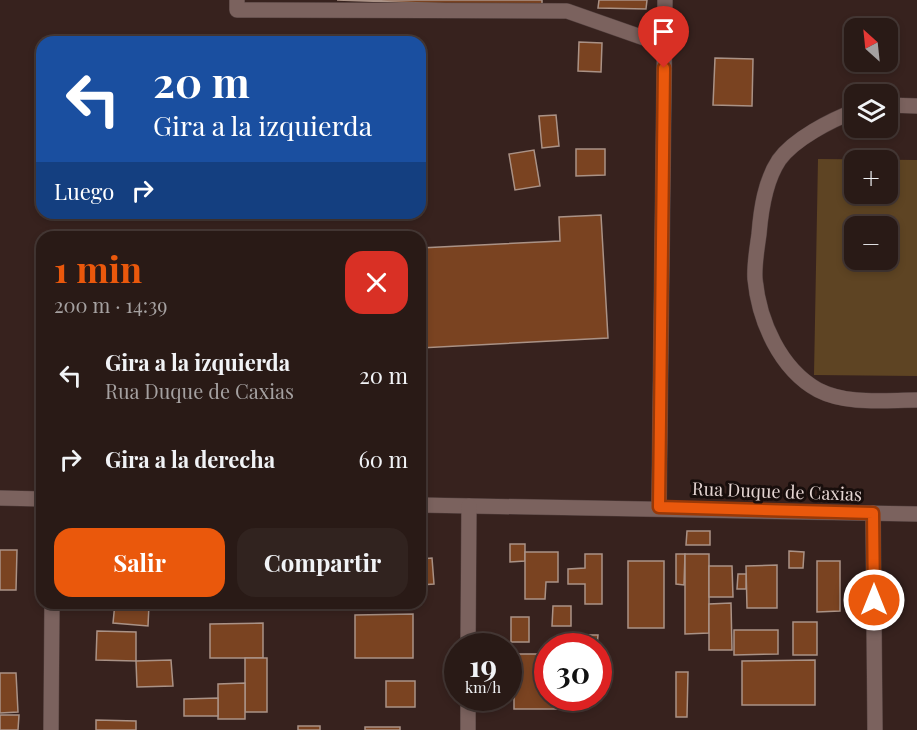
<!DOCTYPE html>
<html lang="es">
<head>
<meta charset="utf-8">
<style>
  body { margin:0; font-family:"Playfair Display",serif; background:#31231f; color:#f1f3f6; height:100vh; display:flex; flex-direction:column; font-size:22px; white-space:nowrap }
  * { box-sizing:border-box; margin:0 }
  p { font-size:20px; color:#a5a1a1 }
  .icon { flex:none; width:33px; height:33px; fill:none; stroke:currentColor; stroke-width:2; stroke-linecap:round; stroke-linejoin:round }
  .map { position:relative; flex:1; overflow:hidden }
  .drawer { position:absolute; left:36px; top:231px; width:390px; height:378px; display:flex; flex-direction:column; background:#291a16; border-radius:18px; box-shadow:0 3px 9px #0003,0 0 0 2px #453835 }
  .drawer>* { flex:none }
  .hud { position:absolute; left:36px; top:36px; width:390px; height:183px; border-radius:18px; box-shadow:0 3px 9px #0003,0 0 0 2px #453835; background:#1a4fa0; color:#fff; overflow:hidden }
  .needle { width:39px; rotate:333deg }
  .controls { position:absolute; left:844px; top:18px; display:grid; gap:12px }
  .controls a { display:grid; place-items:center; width:54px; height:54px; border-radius:12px; background:#291a16; box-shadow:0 3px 9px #0003,0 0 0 2px #453835; font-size:30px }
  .speed { position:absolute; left:444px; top:633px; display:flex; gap:12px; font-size:30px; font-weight:700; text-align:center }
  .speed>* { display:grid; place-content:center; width:78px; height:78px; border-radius:50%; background:#291a16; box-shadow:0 3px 9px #0003,0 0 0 2px #453835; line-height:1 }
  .speed small { font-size:15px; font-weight:400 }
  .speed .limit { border:9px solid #d22; background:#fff; color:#111 }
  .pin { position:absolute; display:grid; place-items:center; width:51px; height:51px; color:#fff; margin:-62px -26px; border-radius:50% 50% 50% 0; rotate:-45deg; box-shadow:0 0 6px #0007 }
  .pin .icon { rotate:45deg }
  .me { position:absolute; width:66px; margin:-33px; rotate:0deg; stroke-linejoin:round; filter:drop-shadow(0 0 4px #0008) }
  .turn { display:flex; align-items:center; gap:21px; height:126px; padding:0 18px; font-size:27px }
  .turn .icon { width:78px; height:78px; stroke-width:2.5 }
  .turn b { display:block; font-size:42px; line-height:51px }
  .then { display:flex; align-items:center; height:57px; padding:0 18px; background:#0003; gap:12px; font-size:22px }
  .round { display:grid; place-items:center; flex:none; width:63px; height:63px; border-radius:18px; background:#31231f }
  .overview { display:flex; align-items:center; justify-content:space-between; height:102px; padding:0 18px }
  h1 { font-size:36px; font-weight:700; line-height:45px; color:#ea580c }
  .primary-button { display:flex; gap:12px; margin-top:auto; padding:12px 18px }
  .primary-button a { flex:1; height:69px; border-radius:18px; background:#ea580c; color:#fff; font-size:24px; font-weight:700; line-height:69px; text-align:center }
  .primary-button a+a { background:#31231f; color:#f1f3f6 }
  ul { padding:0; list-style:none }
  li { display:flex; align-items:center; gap:18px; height:84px; padding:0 18px }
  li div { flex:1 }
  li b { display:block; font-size:22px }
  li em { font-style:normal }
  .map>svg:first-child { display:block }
  .green { fill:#5e4423; fill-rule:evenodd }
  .building { fill:#7a4321; stroke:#aa9286; stroke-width:1.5 }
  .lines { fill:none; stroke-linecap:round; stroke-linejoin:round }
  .minor-casing { stroke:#513f3d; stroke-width:16 }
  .minor { stroke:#7b625e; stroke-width:15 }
  .route-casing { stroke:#983908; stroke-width:15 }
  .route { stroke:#ea580c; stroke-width:10 }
  .labels { text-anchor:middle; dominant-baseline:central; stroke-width:6; stroke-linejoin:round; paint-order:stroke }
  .street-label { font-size:18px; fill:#e4d5d2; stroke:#180e0c }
</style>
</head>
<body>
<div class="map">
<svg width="917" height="730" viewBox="0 0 917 730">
  <rect width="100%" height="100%" fill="#37221e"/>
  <path class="green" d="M818 159 917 160V376L814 375ZM855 160H888V194H855ZM855 226H888V260H855Z"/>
  <g class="building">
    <path d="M337 0H542V7Z"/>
    <path d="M599 0H647L646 9 598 8Z"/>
    <path d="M579 42 602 43 601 72 578 71Z"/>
    <path d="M715 58 753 59 752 106 713 105Z"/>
    <path d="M556 115 559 146 542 148 539 116Z"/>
    <path d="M576 149H605V175L576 176Z"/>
    <path d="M534 150 540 186 515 190 509 154Z"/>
    <path d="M601 215 608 338 420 348V248L560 241 559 217Z"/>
    <path d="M687 531H710V545H686Z"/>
    <path d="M510 544H525V561L510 562Z"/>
    <path d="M0 550H17L16 590H0Z"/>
    <path d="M789 551 804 552 803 568H789Z"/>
    <path d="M525 552H558V582H546L545 599H525Z"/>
    <path d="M585 554H602V604H585V584H568V569L585 568Z"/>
    <path d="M676 554H685L684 585 676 584Z"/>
    <path d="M685 554H709V633L685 634Z"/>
    <path d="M432 558 434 584 420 585V559Z"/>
    <rect x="628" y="561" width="36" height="67"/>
    <path d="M817 561H840V611L817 612Z"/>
    <path d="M777 565V608H747L746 566Z"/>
    <path d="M709 566H732L733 597H709Z"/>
    <path d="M738 574H746V589H737Z"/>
    <path d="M115 603 149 605 148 626 113 623Z"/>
    <rect x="157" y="603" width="23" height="4"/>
    <path d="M731 603 732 650H709V604Z"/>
    <path d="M553 606H571V626H552Z"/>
    <path d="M413 614V658H355V615Z"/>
    <rect x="511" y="617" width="18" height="25"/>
    <rect x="793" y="622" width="24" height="33"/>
    <path d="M263 623V658H210V624Z"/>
    <path d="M734 630H778V654L734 655Z"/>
    <path d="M97 631 136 632V661L96 660Z"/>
    <path d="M564 635H598L597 646H564Z"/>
    <path d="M514 654H548V698H564V709H514Z"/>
    <rect x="245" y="658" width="22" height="54"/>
    <path d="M171 660 173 686 137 687 136 661Z"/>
    <path d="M815 660V705H742V661Z"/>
    <path d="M676 672H688L687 717H676Z"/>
    <path d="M0 673H16L18 712 0 713Z"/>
    <rect x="386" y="681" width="29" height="26"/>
    <path d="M245 683V719H218V684Z"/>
    <path d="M218 698V716H184V699Z"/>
    <path d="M0 715H19L18 730H0Z"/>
    <path d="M96 720 136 721V730H96Z"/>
    <rect x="298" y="726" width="22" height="4"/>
    <rect x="365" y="727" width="35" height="3"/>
  </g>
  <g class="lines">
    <defs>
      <g id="minor">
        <path d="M237 0V10L567 11 664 45"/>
        <path d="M888 105 917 106"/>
        <path d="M855 111C831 120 794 139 779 160 765 181 761 209 759 234 757 249 754 265 755 279 759 321 780 369 818 390 847 405 885 400 917 400"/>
        <path d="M0 498 42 499"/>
        <path d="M420 505 917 514"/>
        <path d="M659 507 665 0"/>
        <path d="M873 513 875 730"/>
        <path d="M468 646 469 506"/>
        <path d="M51 730 52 603"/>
        <path d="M468 730V698"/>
      </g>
    </defs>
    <use href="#minor" class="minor-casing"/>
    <use href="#minor" class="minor"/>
  </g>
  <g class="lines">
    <defs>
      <path id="route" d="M664 68 659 507 873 513 874 600"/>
    </defs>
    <use href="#route" class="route-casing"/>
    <use href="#route" class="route"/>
  </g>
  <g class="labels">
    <g class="street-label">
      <text transform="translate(777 491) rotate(2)">Rua Duque de Caxias</text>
    </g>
  </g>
</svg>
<div class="controls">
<a><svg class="needle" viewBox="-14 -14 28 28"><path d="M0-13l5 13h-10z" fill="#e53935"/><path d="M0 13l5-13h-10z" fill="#a5a1a1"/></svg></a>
<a><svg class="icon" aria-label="layers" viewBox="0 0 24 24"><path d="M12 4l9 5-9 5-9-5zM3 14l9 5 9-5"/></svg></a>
<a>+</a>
<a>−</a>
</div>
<div class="speed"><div>19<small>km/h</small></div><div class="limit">30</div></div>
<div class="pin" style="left:664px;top:68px;background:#d93025"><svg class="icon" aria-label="arrive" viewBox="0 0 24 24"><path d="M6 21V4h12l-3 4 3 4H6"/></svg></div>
<svg class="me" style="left:874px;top:600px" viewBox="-20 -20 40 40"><circle r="17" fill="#ea580c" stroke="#fff" stroke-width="3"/><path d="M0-11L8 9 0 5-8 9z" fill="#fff"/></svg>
<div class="hud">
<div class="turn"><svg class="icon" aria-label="left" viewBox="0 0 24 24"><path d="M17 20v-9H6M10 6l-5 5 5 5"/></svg><div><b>20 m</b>Gira a la izquierda</div></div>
<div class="then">Luego<svg class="icon" aria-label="right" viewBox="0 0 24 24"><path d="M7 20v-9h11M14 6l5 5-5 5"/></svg></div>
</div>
<section class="drawer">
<div class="overview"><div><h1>1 min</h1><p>200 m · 14:39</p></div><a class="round" style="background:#d93025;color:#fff"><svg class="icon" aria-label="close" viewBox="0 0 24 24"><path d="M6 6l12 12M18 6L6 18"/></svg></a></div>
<ul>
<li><svg class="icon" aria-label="left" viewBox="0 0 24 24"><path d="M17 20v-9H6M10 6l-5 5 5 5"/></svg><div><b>Gira a la izquierda</b><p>Rua Duque de Caxias</p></div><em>20 m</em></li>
<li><svg class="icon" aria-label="right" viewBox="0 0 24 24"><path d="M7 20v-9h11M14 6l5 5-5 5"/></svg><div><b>Gira a la derecha</b></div><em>60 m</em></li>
</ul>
<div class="primary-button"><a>Salir</a><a>Compartir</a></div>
</section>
</div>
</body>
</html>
